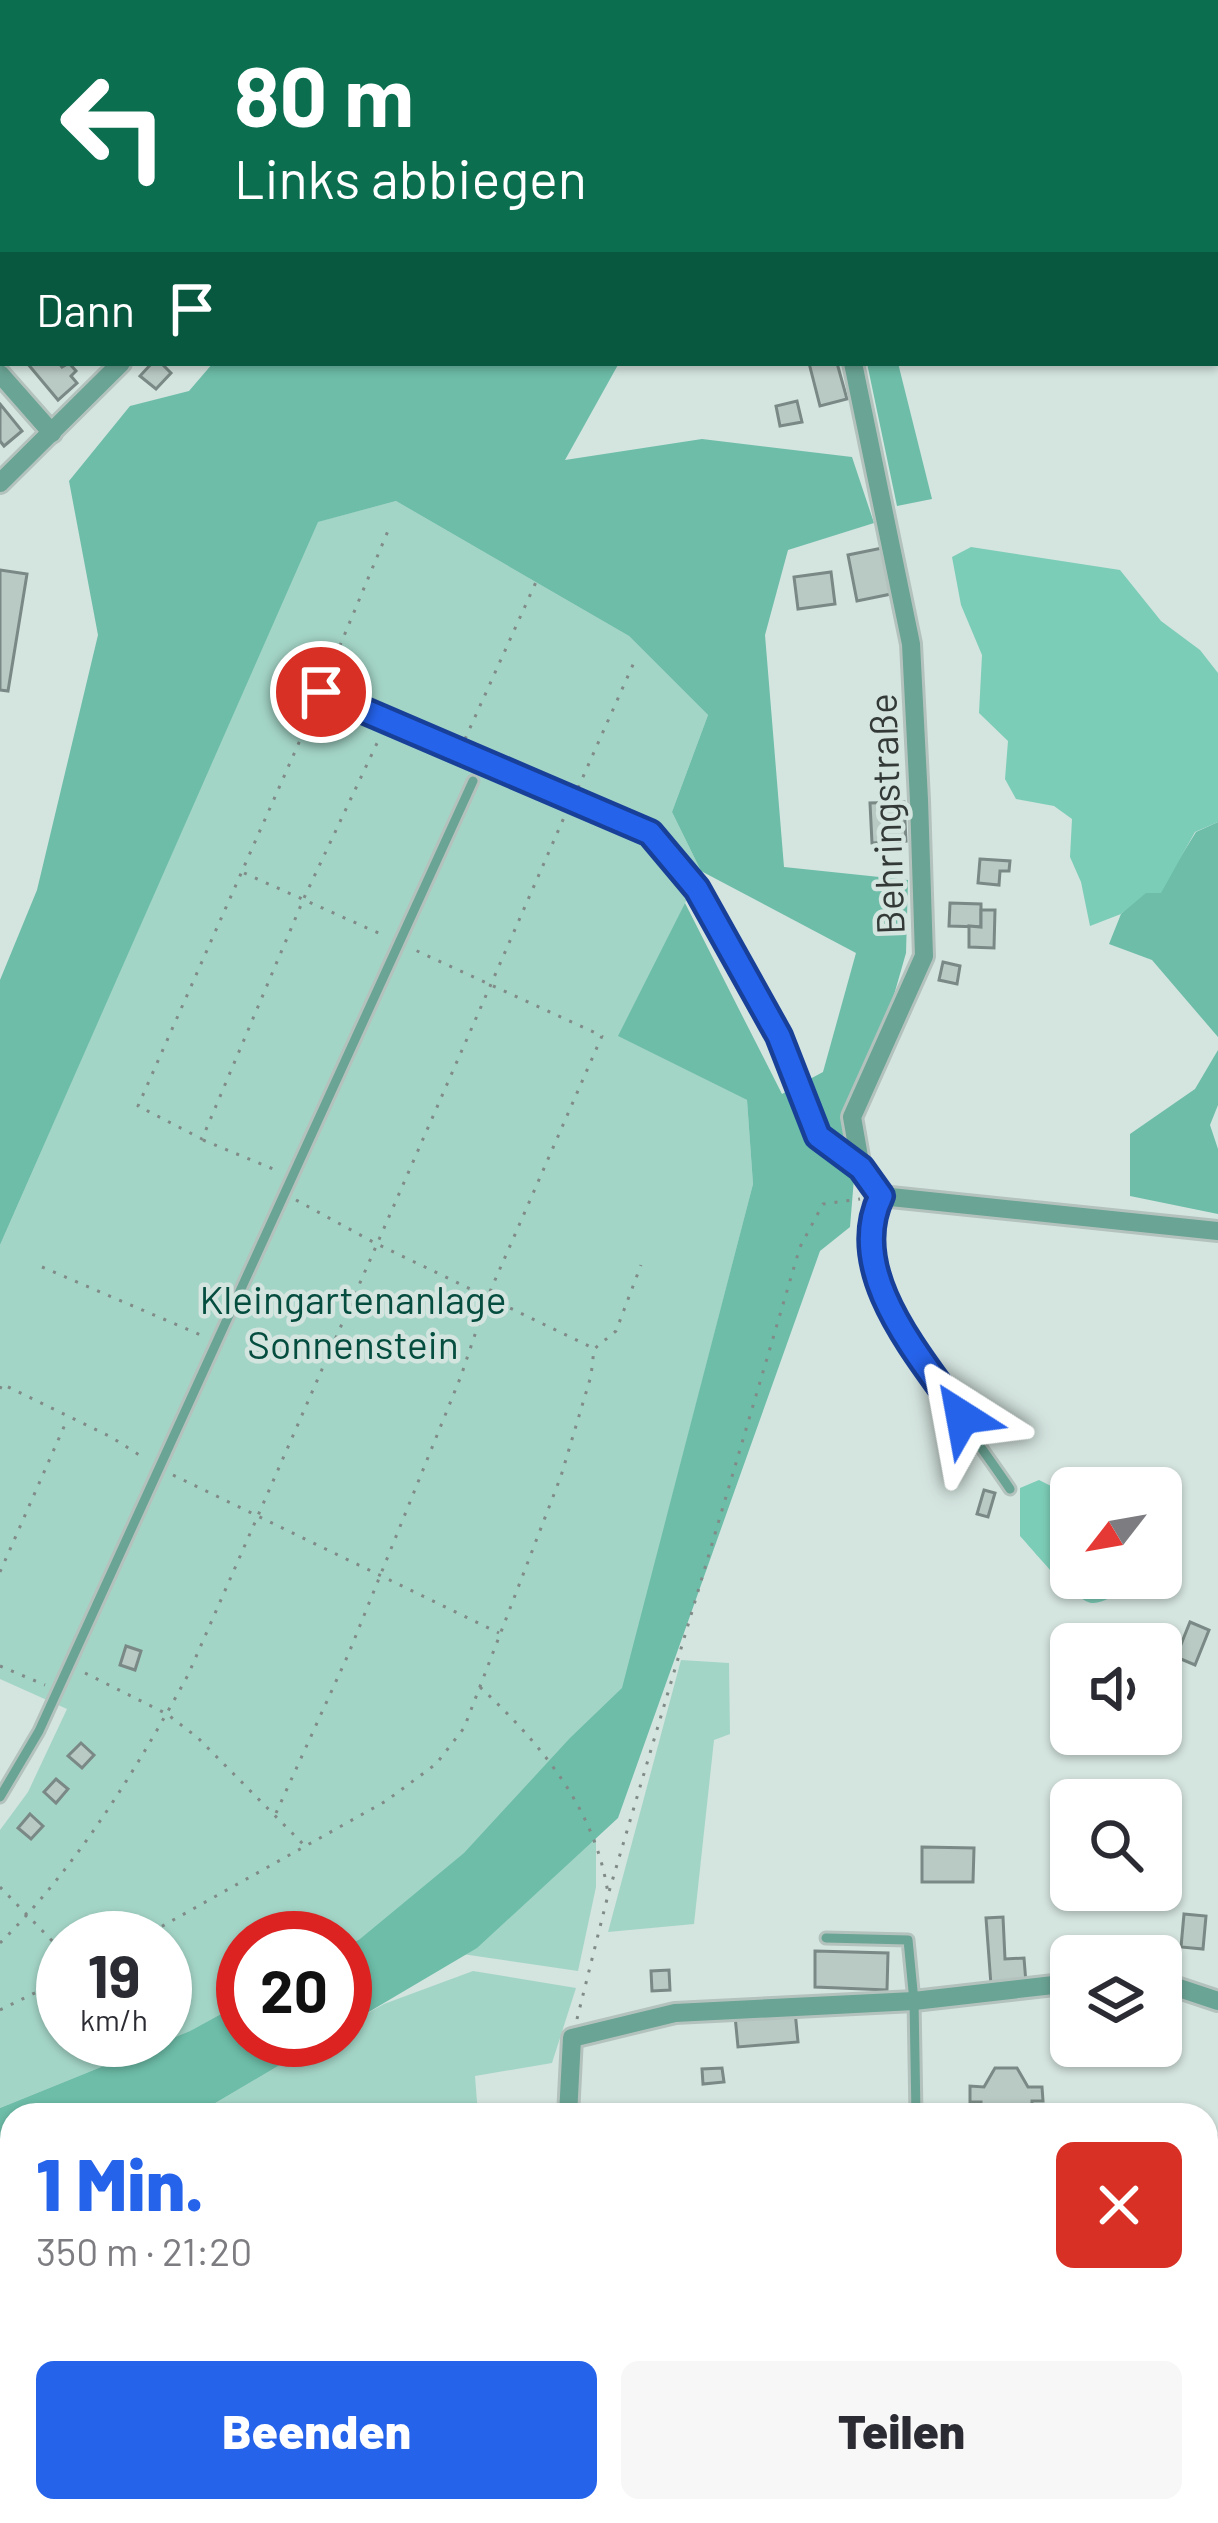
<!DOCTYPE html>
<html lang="de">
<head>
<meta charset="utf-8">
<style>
  body { margin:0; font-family:Barlow,sans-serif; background:#f7f7f7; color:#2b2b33; height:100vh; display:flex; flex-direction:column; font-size:45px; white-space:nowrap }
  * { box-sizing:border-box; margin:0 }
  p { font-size:39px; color:#7c7c81 }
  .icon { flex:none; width:66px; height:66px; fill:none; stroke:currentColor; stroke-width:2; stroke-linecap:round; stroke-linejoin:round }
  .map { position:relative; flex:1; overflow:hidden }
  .details { position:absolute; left:0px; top:2103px; width:1218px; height:420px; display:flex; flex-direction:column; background:#fff; border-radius:36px 36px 0 0; box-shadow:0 3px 9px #0004 }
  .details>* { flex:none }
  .top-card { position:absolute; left:0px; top:0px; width:1218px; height:366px; box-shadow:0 3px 9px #0004; background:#0b6e4f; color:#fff; overflow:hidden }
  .needle { width:78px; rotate:239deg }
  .fabs { position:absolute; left:1050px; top:1467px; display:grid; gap:24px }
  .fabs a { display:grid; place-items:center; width:132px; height:132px; border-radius:18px; background:#fff; box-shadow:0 3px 9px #0004; font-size:60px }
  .speed { position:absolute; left:36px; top:1911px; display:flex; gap:24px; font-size:60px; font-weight:700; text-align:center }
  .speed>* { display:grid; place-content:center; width:156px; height:156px; border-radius:50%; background:#fff; box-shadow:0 3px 9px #0004; line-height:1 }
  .speed small { font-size:30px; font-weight:400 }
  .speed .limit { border:18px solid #d22; background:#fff; color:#111 }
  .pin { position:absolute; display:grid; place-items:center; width:102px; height:102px; color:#fff; margin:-51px; border:6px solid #fff; border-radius:50%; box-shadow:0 3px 12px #0007 }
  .me { position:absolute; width:132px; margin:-66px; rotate:326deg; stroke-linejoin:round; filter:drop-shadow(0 0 9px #0008) }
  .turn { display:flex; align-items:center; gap:42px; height:252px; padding:0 36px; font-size:54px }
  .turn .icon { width:156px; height:156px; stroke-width:2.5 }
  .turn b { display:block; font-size:84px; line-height:102px }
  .then { display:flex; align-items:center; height:114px; padding:0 36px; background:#0003; gap:24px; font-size:45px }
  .round { display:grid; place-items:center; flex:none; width:126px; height:126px; border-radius:18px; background:#f7f7f7 }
  .headline { display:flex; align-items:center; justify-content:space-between; height:204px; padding:0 36px }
  h1 { font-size:72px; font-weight:800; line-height:90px; color:#2563eb }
  .action { display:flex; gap:24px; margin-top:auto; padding:24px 36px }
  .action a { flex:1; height:138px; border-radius:18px; background:#2563eb; color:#fff; font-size:48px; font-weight:800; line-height:138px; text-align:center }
  .action a+a { background:#f7f7f7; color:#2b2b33 }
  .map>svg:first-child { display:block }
  .green { fill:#a3d5c6; fill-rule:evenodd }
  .forest { fill:#6dbda8 }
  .water { fill:#7ccdb7 }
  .building { fill:#b9c9c4; stroke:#7a8985; stroke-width:3 }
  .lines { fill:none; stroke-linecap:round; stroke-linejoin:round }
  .lane-casing { stroke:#b4c2bd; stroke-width:15 }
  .street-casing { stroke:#b4c2bd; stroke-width:24 }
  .primary-casing { stroke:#b4c2bd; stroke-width:36 }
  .path { stroke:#808b87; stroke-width:3; stroke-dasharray:3 9; stroke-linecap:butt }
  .lane { stroke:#6aa494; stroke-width:9 }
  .street { stroke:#6aa494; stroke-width:18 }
  .primary { stroke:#226858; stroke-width:30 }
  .path-bridge { stroke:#808b87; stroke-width:3; stroke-dasharray:3 9; stroke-linecap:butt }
  .route-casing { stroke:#184099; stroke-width:30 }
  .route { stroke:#2563eb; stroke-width:21 }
  .labels { text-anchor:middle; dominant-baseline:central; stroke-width:9; stroke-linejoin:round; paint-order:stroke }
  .street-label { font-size:39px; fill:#333937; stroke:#d4e4df }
  .park-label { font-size:39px; fill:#044d3f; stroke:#d4e4df }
</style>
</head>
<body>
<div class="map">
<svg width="1218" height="2523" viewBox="0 0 1218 2523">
  <rect width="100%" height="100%" fill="#d4e4df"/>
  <g class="green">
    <path d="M396 501 629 636 708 715 672 812 701 871 619 1036 747 1100 753 1184 596 1792V1887L578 1971 360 1939 345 1947V1938H243V2002L190 2031 0 2108V1830L28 1792 67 1709 0 1679V1245L317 522ZM63 1938H165V2040H63Z"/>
    <path d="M681 1660 729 1663 730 1734 714 1740 694 1924 608 1932Z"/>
    <path d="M473 1971 576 1988 552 2063 475 2076 478 2115H195L322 2040H345V2026L384 2004Z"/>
    <path d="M1206 2291 1212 2294 1210 2314 1218 2323V2398L1206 2397Z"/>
    <path d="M0 2401 12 2403V2511H43L36 2523 0 2511Z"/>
    <path d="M1206 2405 1218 2407V2520L1177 2511H1206Z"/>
    <path d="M84 2511H930L982 2523H99Z"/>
  </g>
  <g class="forest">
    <path d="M213 363H619L565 460 702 439 852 457 874 523 788 550 765 635 784 867 908 880 906 953 859 1117 850 1227 820 1251 618 1818 477 1948 345 2026V1947L360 1939 464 1853 570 1738 622 1688 753 1184 747 1100 618 1036 685 903 782 1094 823 1072 856 953 701 871 672 812 708 715 629 636 396 501 318 522 0 1245V980L37 890 98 635 69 481 130 406 189 391Z"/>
    <path d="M867 363H898L932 499 897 506Z"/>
    <path d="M1218 822V1037L1152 960 1109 944 1121 914 1180 858 1196 832Z"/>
    <path d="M1218 1050V1105L1210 1125 1218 1149V1214L1130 1196V1134L1195 1089Z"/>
    <path d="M243 2002V2040H322L195 2115H12V2152L0 2155V2108L190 2031Z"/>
  </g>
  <g class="water">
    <path d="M971 547 1120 570 1161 621 1200 650 1218 673V822L1195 832 1161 893H1146L1121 914 1090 926 1081 882 1070 857 1072 819 1054 806 1016 799 1005 779 1008 741 979 713 982 655 961 605 952 557Z"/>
    <path d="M1039 1480 1071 1496V1578H1133C1124 1588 1106 1604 1092 1603 1074 1601 1033 1550 1020 1536V1488Z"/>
    <path d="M10 2309H12V2403L0 2401V2317L7 2328Z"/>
    <path d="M930 2511H1177L1218 2523H982Z"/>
  </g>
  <g class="building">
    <path d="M27 363H59L62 367 69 363 76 371 71 376 77 383 58 400Z"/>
    <path d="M152 363H161L171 373 156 389 140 376Z"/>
    <path d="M809 363H837L847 399 820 406Z"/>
    <path d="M797 401 802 422 780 426 776 406Z"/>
    <path d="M0 404 22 431 4 446 0 441Z"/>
    <path d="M882 548 891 594 857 601 848 555Z"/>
    <path d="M0 570 27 574 8 691 0 690Z"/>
    <path d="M831 572 835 604 798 609 794 577Z"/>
    <path d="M904 802 906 841 872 843 870 803Z"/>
    <path d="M980 859 1010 861 1009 871H1000L999 885 978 883Z"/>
    <path d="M950 903 981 904V927L949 926Z"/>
    <path d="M981 910H995L994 948 969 947V926L981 927Z"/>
    <path d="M943 962 960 966 957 984 939 980Z"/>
    <path d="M984 1490 995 1493 988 1517 977 1514Z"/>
    <path d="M1190 1622 1209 1630 1195 1665 1176 1657Z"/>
    <path d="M126 1646 141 1651 135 1670 120 1665Z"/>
    <path d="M81 1743 94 1755 82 1768 68 1756Z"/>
    <path d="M56 1779 68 1789 56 1803 44 1792Z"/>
    <path d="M30 1814 43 1826 31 1839 18 1828Z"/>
    <path d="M922 1847 974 1848 973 1882H922Z"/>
    <path d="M1184 1914 1206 1916 1203 1949 1181 1947Z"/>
    <path d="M1003 1917 1005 1959 1024 1958 1026 1983 991 1985 986 1918Z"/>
    <path d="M1127 1941 1176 1947 1172 1975 1161 1973V1956H1125Z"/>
    <path d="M815 1951 888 1953 887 1990 815 1987Z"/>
    <path d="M669 1970 670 1990 652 1991 651 1971Z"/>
    <path d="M795 2011 798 2042 738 2047 735 2016Z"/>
    <path d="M722 2068 724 2082 703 2084 702 2069Z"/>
    <path d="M995 2068H1017L1028 2087H1042L1043 2101H1032V2115H981V2102H970V2086L984 2087Z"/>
    <path d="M299 2107 300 2115H251V2110Z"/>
  </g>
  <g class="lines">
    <defs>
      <g id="lane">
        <path d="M321 691 649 833 697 889 779 1036 818 1136 858 1165"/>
        <path d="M881 1196C873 1213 868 1231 870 1250 878 1314 972 1432 1010 1489"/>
        <path d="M0 1797 39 1731 473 781"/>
        <path d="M826 1938 908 1940 914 2001 916 2115"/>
      </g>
      <g id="street">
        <path d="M91 0 93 3"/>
        <path d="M787 0 788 3"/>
        <path d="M0 34H3"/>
        <path d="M853 363 911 644 919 800 924 956 852 1117 861 1168 881 1196 1218 1231"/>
        <path d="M0 374 52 433"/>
        <path d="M0 483 121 363"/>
        <path d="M1161 1982 1218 2001"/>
        <path d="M568 2115 572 2038 675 2013 914 2001 1071 1983"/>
        <path d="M1206 2174 1218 2146"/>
      </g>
      <g id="primary">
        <path d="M0 2242 12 2244"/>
        <path d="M1206 2242 1218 2241"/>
      </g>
    </defs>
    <use href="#lane" class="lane-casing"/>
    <use href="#street" class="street-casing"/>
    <use href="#primary" class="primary-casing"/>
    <g class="path">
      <path d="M131 3 135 0"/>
      <path d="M1215 237 1218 238"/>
      <path d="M326 679 390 526"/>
      <path d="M309 720 138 1106 202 1139 304 898 379 739"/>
      <path d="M465 739 536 582"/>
      <path d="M578 788 636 658"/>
      <path d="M244 873 385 936"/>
      <path d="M203 1140 278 1171"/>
      <path d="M296 1200 375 1243 593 1348"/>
      <path d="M42 1267 203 1336"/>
      <path d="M0 1389 2 1384 111 1437 144 1458"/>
      <path d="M173 1475 499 1633"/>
      <path d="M0 1572 67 1420"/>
      <path d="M0 1666 45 1685"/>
      <path d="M85 1673 167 1714 198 1738 306 1847"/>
      <path d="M480 1687C540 1743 596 1809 608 1894"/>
      <path d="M276 1813 348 1655 461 1376 488 1296 602 1036 415 950"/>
      <path d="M0 1887 63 1952"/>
      <path d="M141 1938 386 1801 436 1764 464 1728 561 1476 591 1376 594 1349 616 1331 641 1265"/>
      <path d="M0 1943C77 1867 136 1770 188 1675L566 813"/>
      <path d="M0 2010 63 1979"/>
      <path d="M577 2019 608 1895 800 1247 823 1204 860 1199"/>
      <path d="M1206 2402 1218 2403"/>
      <path d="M0 2446 12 2448"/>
      <path d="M0 2449 12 2456"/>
      <path d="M103 2511 122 2523"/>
      <path d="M227 2511 260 2523"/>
    </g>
    <use href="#lane" class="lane"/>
    <use href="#street" class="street"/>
    <use href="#primary" class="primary"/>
    <path class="path-bridge" d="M240 2523 244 2511"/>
  </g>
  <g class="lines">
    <defs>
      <path id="route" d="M321 692 650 833 697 889 779 1036 818 1136 861 1168 881 1196C844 1273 921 1357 962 1417"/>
    </defs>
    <use href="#route" class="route-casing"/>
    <use href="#route" class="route"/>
  </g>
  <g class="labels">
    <g class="street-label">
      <text transform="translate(885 814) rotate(-92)">Behringstraße</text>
    </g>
    <g class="park-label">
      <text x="353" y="1298">Kleingartenanlage<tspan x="353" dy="45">Sonnenstein</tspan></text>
    </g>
  </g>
</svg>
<div class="fabs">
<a><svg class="needle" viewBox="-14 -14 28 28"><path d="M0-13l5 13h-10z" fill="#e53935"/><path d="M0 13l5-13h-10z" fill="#7c7c81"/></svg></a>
<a><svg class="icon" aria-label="sound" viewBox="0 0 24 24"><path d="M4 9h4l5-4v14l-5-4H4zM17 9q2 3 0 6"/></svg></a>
<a><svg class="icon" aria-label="search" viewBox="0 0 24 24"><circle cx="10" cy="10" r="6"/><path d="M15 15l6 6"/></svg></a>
<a><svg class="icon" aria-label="layers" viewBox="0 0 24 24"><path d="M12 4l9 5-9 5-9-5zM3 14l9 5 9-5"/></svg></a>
</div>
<div class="speed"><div>19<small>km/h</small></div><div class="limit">20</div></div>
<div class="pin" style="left:321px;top:692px;background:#d93025"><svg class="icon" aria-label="arrive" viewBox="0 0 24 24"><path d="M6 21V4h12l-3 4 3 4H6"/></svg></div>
<svg class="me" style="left:962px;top:1417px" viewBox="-20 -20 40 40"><path d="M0-17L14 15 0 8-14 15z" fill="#2563eb" stroke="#fff" stroke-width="4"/></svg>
<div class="top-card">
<div class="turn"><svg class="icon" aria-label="left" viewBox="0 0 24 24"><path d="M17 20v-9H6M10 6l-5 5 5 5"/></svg><div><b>80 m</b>Links abbiegen</div></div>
<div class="then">Dann<svg class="icon" aria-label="arrive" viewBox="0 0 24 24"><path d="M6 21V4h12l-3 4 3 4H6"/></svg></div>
</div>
<section class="details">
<div class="headline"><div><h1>1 Min.</h1><p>350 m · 21:20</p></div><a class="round" style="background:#d93025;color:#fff"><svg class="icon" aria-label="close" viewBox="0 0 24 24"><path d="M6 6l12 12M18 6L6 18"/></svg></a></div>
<div class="action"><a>Beenden</a><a>Teilen</a></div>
</section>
</div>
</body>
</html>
